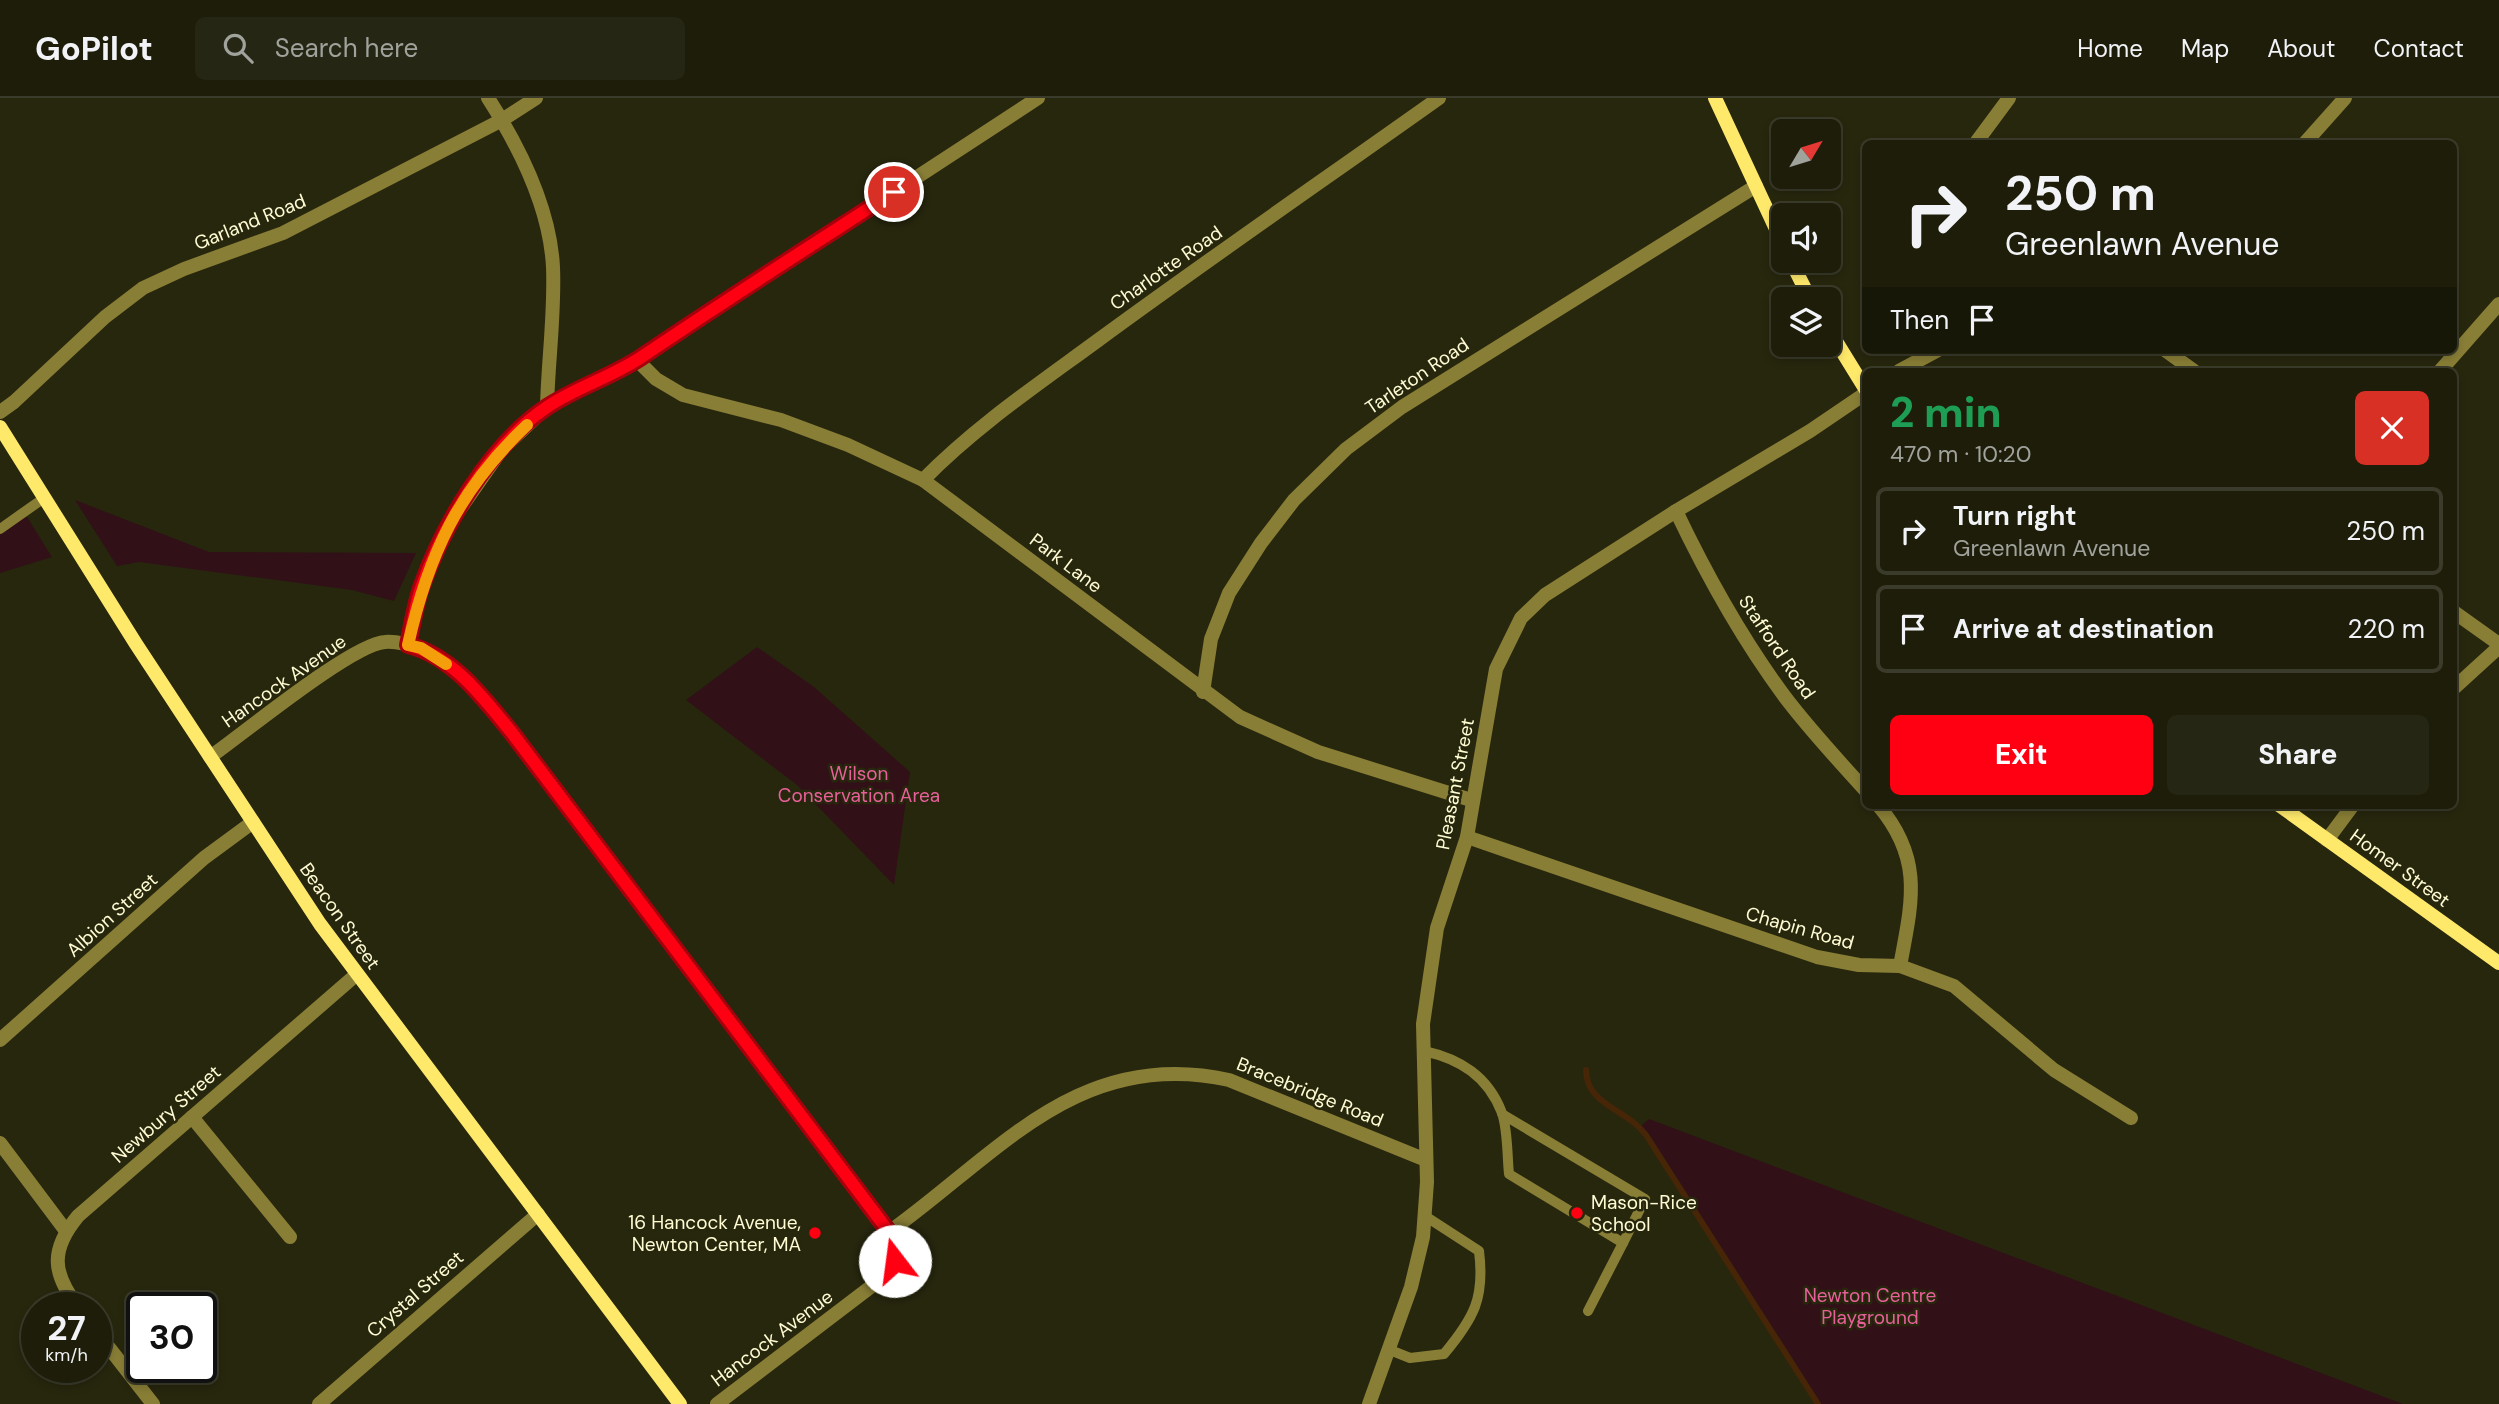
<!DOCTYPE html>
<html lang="en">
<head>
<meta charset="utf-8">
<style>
  body { margin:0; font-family:"DM Sans",sans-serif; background:#252613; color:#f1f3f6; height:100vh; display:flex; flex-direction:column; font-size:26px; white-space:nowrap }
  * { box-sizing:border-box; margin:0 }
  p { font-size:23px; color:#a0a29c }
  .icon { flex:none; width:38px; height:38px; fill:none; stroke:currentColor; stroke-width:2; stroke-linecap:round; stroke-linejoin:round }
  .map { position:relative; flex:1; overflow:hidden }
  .sheet { position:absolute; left:1862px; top:270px; width:595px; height:441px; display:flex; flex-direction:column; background:#1d1d0a; border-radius:10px; box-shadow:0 4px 10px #0003,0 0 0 2px #3b3b2b }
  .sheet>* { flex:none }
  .banner { position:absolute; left:1862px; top:42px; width:595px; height:214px; border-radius:10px; box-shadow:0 4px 10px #0003,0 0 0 2px #3b3b2b; background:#1d1d0a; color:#f1f3f6; overflow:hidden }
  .needle { width:46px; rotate:52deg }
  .buttons { position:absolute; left:1771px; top:21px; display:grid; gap:14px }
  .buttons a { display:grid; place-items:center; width:70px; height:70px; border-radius:10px; background:#1d1d0a; box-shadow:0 4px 10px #0003,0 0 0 2px #3b3b2b; font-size:35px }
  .speed { position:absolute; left:21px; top:1194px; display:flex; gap:14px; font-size:35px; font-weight:700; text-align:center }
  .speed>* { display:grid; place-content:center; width:91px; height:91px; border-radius:50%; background:#1d1d0a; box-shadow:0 4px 10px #0003,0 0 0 2px #3b3b2b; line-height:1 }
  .speed small { font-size:18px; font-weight:400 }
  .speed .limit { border:4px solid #111; border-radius:10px; background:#fff; color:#111 }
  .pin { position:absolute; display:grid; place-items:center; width:60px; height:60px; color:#fff; margin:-30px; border:4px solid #fff; border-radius:50%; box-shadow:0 2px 7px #0007 }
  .me { position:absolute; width:77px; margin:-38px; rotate:345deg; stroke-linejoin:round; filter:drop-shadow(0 0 5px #0008) }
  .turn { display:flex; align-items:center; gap:24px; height:147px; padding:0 28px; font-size:32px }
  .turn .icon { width:91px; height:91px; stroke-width:2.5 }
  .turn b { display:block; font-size:49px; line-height:60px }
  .then { display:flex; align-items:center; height:66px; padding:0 28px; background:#0003; gap:14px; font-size:26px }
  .round { display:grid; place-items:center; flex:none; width:74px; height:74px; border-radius:10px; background:#252613 }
  .headline { display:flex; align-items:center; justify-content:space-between; height:119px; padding:0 28px }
  h1 { font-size:42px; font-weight:800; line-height:52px; color:#1e9e55 }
  .cta { display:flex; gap:14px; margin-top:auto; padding:14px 28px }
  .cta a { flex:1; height:80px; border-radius:10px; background:#ff0013; color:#fff; font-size:28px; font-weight:800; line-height:80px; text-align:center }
  .cta a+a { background:#252613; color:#f1f3f6 }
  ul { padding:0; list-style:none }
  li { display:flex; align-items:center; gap:21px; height:88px; margin:0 14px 10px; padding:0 14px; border:4px solid #3b3b2b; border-radius:10px }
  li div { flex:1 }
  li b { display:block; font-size:26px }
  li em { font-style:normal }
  header { display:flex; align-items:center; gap:42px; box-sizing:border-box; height:98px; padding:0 35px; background:#1d1d0a; border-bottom:2px solid #3b3b2b }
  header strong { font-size:33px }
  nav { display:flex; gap:38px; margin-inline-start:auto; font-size:24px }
  .search { width:490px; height:63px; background:#252613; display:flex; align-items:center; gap:18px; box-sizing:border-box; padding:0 24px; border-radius:10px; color:#a0a29c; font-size:26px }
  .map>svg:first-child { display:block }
  .green { fill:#311017 }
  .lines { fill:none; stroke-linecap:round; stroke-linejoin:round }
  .stream { stroke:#472507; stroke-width:6 }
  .lane { stroke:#897e36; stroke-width:10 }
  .street { stroke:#897e36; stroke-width:14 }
  .secondary { stroke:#ffe96b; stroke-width:14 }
  .route-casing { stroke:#a6000c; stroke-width:18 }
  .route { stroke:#ff0013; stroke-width:12 }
  .slow { stroke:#f59e0b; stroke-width:12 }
  .poi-dot { fill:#ff0013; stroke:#27270e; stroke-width:2.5 }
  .labels { text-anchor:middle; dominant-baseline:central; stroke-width:5; stroke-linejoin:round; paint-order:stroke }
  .street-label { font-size:19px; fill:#fffcd4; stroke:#27270e }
  .park-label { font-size:19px; fill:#e86099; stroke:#27270e }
  .poi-label { font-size:19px; fill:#fffcd4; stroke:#27270e; text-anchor:start }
</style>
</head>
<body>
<header>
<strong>GoPilot</strong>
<div class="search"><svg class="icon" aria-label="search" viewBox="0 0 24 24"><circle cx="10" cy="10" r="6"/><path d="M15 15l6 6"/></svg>Search here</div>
<nav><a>Home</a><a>Map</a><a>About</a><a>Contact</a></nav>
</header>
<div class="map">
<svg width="2499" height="1306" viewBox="0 0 2499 1306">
  <rect width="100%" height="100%" fill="#27270e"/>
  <g class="green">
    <path d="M75 402 209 454 416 455 394 503 352 492 139 464 117 468Z"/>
    <path d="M27 419 52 459 0 475V424Z"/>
    <path d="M757 549 814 589 910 674 894 787 797 687 686 602Z"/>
    <path d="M1649 1021 2403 1306H1818L1640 1029Z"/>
  </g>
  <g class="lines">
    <path class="stream" d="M1586 972C1586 1007 1627 1011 1646 1037L1818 1306"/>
    <g class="lane">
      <path d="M0 431 44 400"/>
      <path d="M1424 953C1460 961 1488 978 1502 1015 1508 1033 1507 1057 1509 1076L1623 1145 1645 1101 1502 1016"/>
      <path d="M1588 1213 1623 1145"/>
      <path d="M1390 1252 1410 1260 1444 1256C1474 1220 1485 1200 1479 1153L1425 1118"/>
    </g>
    <g class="street">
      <path d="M488 0C520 50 550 110 553 169 555 215 548 264 547 309"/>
      <path d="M1975 46 2009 0"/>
      <path d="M2304 46 2345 0"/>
      <path d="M2165 252 2194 273"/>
      <path d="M637 262 656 281 683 297 781 322 848 347 923 382 1240 619 1318 654 1471 702"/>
      <path d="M1899 273 1938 252"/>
      <path d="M2440 273 2499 206"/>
      <path d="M0 314 14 304 105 219 143 190 184 171 283 135 502 22 536 0"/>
      <path d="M923 382C975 329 1037 287 1097 243 1210 160 1325 81 1439 0"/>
      <path d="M1676 413C1707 478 1742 541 1785 599 1810 632 1838 662 1866 693"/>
      <path d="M2454 514 2499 546"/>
      <path d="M408 547 420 494 432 460 453 421 502 351 547 309 637 262 1038 0"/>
      <path d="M2454 590 2499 549"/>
      <path d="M1203 594 1211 541 1229 495 1261 445 1294 402 1346 351 1402 309 1756 88"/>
      <path d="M210 659C243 636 352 546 385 544 396 543 412 547 422 551 460 566 487 605 512 635L896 1146 895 1163 885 1178 717 1306"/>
      <path d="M1878 707C1924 761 1912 804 1900 868"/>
      <path d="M1467 739 1817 859 1859 867 1900 868 1954 888 2054 972 2131 1020"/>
      <path d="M2327 742 2353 707"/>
      <path d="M0 942 204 760 253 724"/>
      <path d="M192 1019 290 1139"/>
      <path d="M0 1045 66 1133"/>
      <path d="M889 1134C997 1057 1078 949 1229 982L1426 1062"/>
      <path d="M78 1209C52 1175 50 1152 78 1118L357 876"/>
      <path d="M96 1233 153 1306"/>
      <path d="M319 1306 538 1116"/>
      <path d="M1369 1306 1411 1189 1423 1139 1427 1084 1423 926 1437 830 1467 739 1496 571 1521 520 1545 497 1676 413 1810 333 1866 295"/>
    </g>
    <g class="secondary">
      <path d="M1715 0 1783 146"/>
      <path d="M1791 163 1810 201"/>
      <path d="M1829 232 1866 292"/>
      <path d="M0 329 136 546 320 826 680 1306"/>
      <path d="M2279 707 2499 865"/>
    </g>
  </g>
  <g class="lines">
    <defs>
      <path id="route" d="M894 94C809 149 724 203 640 260 611 279 575 290 547 309 490 347 443 427 421 490 415 508 412 528 408 547 453 558 484 601 512 635L889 1134 897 1151 895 1163"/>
    </defs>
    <use href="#route" class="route-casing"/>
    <use href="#route" class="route"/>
    <path class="slow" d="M446 566 421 550 408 547C428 457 459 391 527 327"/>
  </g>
  <g class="poi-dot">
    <circle cx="1577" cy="1115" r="7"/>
    <circle cx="815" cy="1135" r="7"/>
  </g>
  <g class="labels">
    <g class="street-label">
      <text transform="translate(250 124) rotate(-22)">Garland Road</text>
      <text transform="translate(1166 170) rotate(-35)">Charlotte Road</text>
      <text transform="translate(1417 278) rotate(-34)">Tarleton Road</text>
      <text transform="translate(1066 465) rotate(37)">Park Lane</text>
      <text transform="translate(1777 549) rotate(56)">Stafford Road</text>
      <text transform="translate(284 583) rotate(-35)">Hancock Avenue</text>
      <text transform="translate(1455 686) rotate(-79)">Pleasant Street</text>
      <text transform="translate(2400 770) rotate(36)">Homer Street</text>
      <text transform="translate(112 817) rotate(-42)">Albion Street</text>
      <text transform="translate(340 818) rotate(55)">Beacon Street</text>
      <text transform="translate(1800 830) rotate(16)">Chapin Road</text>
      <text transform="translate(1310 994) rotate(22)">Bracebridge Road</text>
      <text transform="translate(166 1016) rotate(-41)">Newbury Street</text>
      <text transform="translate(415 1196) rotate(-41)">Crystal Street</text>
      <text transform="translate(772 1240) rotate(-37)">Hancock Avenue</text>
    </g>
    <g class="park-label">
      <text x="859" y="675">Wilson<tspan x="859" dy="22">Conservation Area</tspan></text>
      <text x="1870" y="1197">Newton Centre<tspan x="1870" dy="22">Playground</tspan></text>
    </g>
    <g class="poi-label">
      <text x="1591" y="1104">Mason-Rice<tspan x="1591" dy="22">School</tspan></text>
      <text x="801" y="1124" text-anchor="end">16 Hancock Avenue,<tspan x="801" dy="22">Newton Center, MA</tspan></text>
    </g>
  </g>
</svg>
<div class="buttons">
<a><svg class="needle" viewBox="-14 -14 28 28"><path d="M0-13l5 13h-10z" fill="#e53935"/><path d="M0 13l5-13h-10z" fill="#a0a29c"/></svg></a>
<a><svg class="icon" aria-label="sound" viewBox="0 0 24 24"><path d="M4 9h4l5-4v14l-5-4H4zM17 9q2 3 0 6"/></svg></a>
<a><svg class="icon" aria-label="layers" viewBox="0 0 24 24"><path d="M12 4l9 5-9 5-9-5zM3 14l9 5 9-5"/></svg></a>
</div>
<div class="speed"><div>27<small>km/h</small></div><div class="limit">30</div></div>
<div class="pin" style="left:894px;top:94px;background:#d93025"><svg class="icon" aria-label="arrive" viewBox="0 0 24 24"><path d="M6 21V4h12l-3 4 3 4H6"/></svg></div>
<svg class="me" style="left:895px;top:1163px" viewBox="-20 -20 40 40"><circle r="19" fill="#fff"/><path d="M0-13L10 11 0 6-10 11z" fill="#ff0013"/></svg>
<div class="banner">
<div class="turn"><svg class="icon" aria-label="right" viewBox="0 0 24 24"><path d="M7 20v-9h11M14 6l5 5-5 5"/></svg><div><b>250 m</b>Greenlawn Avenue</div></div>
<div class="then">Then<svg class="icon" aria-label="arrive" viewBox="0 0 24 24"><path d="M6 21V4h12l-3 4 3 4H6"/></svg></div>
</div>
<section class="sheet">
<div class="headline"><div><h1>2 min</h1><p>470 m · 10:20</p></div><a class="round" style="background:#d93025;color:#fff"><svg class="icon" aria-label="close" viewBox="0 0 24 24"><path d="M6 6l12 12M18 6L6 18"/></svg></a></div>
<ul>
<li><svg class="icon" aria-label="right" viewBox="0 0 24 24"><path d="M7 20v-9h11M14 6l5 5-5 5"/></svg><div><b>Turn right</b><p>Greenlawn Avenue</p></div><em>250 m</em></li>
<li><svg class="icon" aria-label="arrive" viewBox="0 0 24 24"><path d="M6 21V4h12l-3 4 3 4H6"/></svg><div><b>Arrive at destination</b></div><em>220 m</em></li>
</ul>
<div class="cta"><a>Exit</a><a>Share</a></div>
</section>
</div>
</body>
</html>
